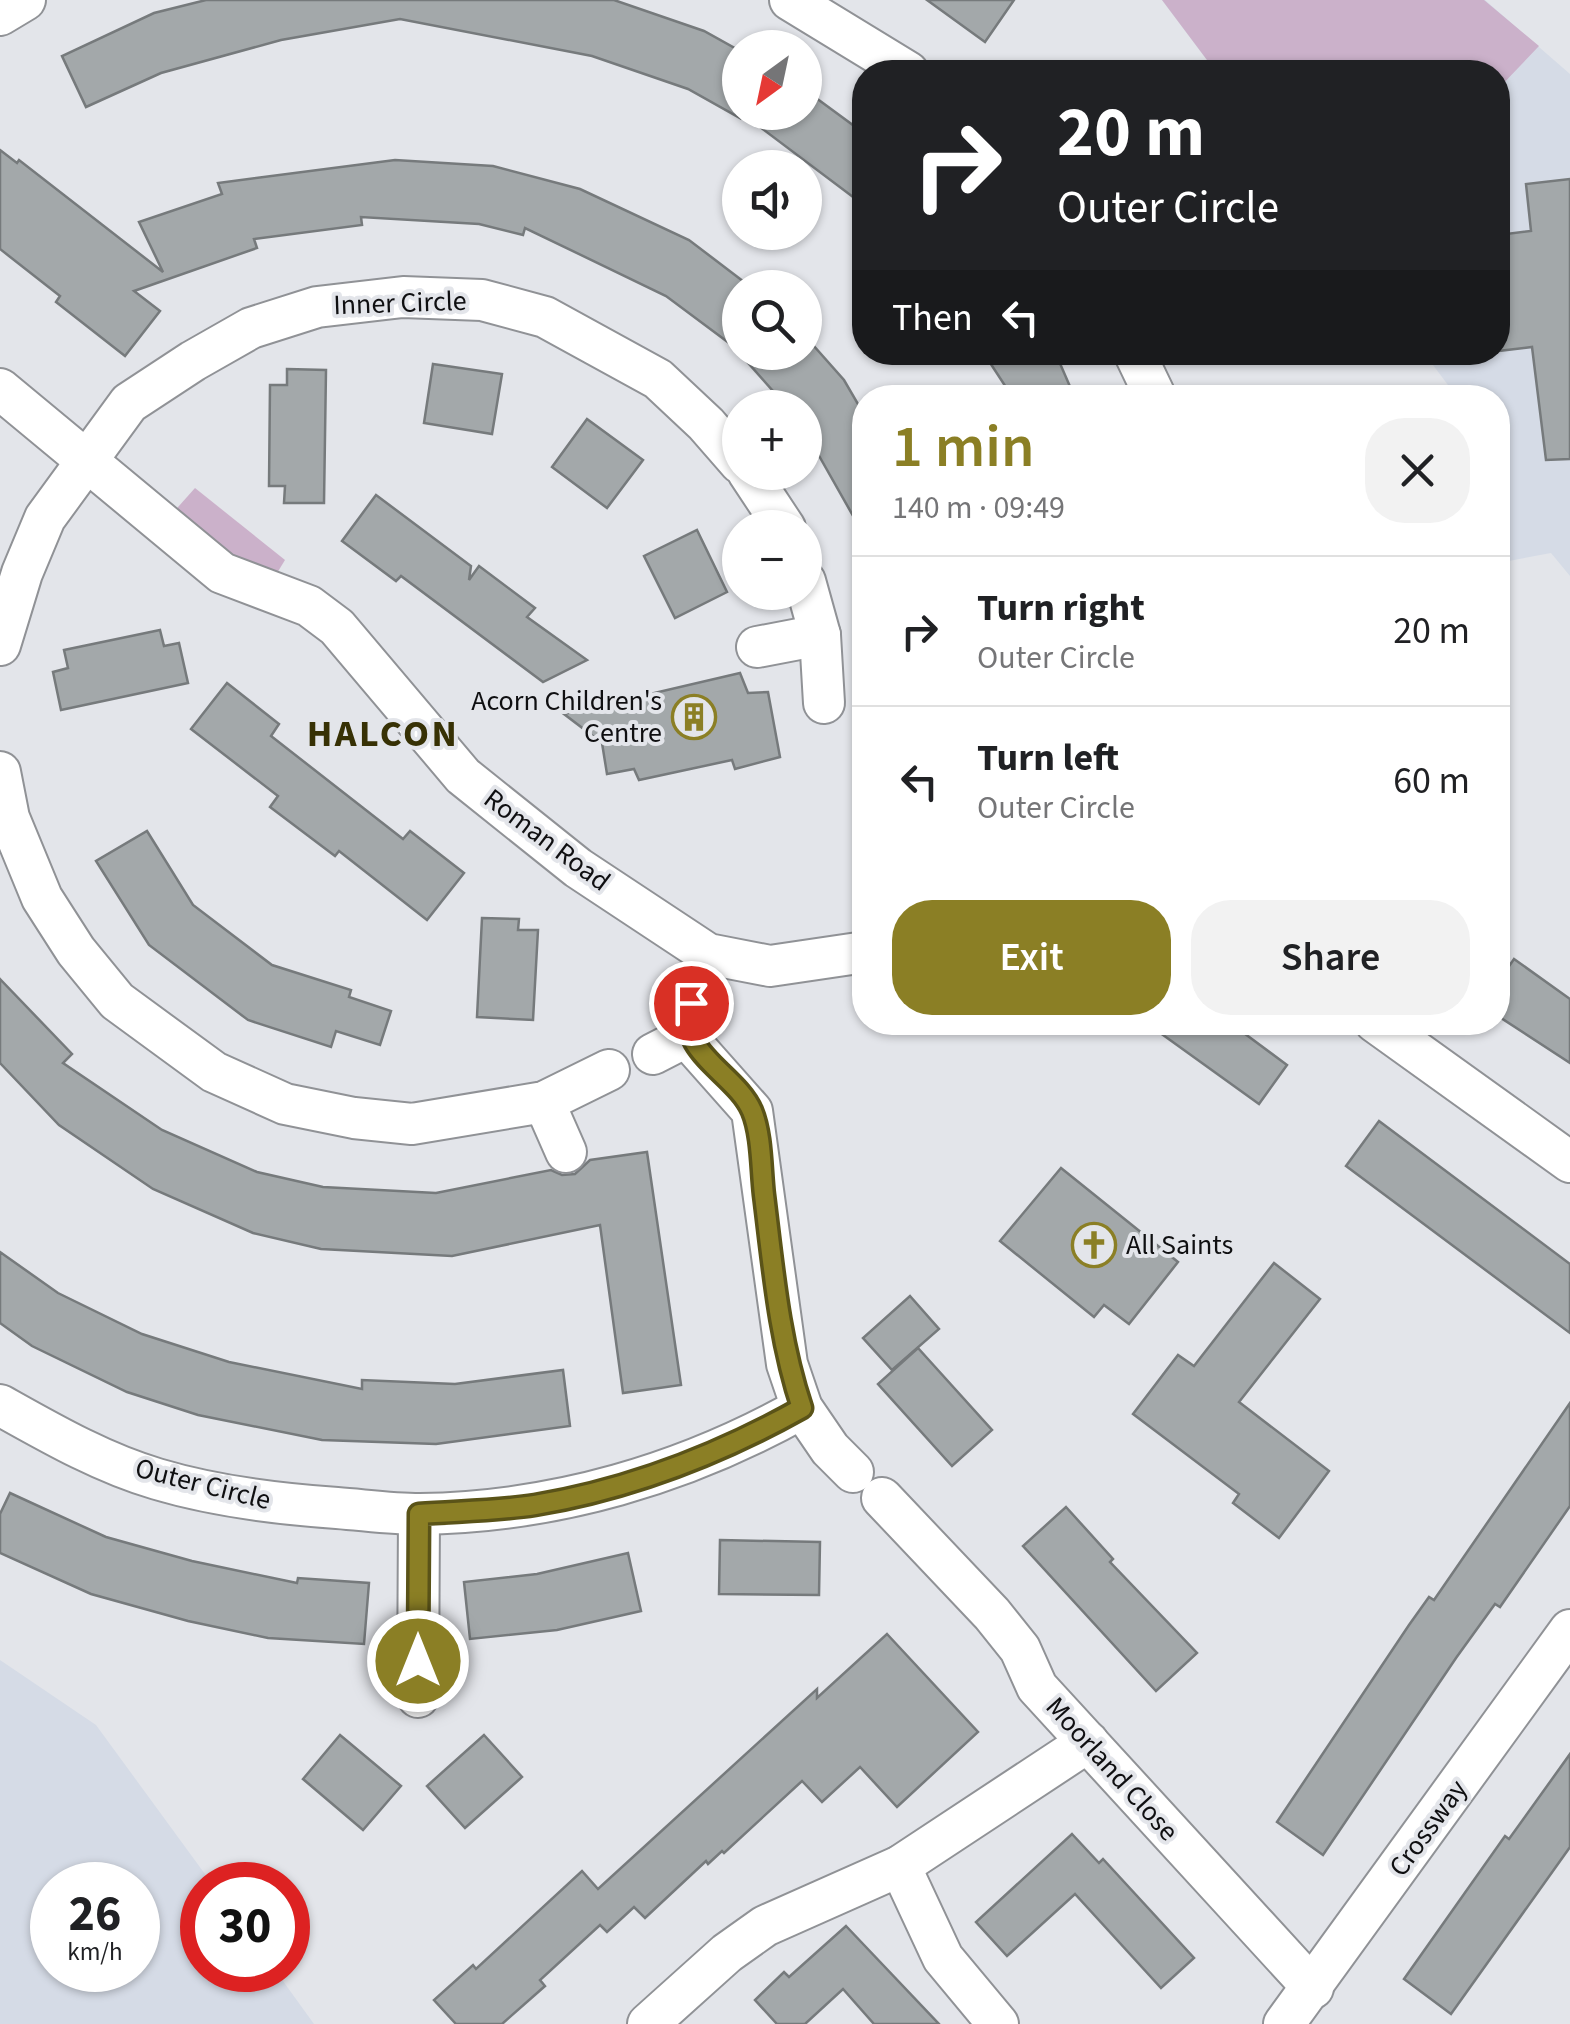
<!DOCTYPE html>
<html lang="en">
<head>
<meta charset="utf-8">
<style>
  body { margin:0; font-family:"Source Sans 3",sans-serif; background:#f2f2f2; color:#202124; height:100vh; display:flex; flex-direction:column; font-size:38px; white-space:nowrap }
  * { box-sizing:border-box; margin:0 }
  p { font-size:32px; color:#757577 }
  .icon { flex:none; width:55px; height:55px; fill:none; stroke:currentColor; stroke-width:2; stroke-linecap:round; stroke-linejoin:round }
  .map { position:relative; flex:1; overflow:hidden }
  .panel { position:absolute; left:852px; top:385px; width:658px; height:650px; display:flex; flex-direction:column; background:#fff; border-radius:40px; box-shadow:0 2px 8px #0004 }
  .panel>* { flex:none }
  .guide { position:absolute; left:852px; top:60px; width:658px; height:305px; border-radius:40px; box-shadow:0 2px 8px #0004; background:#202124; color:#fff; overflow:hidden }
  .needle { width:65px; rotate:213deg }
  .controls { position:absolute; left:722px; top:30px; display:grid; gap:20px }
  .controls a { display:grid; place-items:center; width:100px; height:100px; border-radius:50%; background:#fff; box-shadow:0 2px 8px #0004; font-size:50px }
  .speed { position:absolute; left:30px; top:1862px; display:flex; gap:20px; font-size:50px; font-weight:700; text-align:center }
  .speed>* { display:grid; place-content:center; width:130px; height:130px; border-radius:50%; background:#fff; box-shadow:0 2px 8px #0004; line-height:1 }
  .speed small { font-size:25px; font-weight:400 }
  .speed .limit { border:15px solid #d22; background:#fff; color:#111 }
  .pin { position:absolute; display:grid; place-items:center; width:85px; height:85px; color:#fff; margin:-42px; border:5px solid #fff; border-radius:50%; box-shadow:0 2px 10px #0007 }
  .me { position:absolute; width:110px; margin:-55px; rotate:0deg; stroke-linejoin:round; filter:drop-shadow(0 0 8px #0008) }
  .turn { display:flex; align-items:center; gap:35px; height:210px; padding:0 40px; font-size:45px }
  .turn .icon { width:130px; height:130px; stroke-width:2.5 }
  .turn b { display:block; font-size:70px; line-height:85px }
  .then { display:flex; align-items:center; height:95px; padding:0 40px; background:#0003; gap:20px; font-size:38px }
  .round { display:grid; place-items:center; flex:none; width:105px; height:105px; border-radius:40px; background:#f2f2f2 }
  .summary { display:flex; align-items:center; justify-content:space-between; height:170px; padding:0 40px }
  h1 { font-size:60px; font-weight:600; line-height:75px; color:#8b7f25 }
  .button { display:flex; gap:20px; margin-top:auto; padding:20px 40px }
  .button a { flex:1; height:115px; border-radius:40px; background:#8b7f25; color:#fff; font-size:40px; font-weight:600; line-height:115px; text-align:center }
  .button a+a { background:#f2f2f2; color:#202124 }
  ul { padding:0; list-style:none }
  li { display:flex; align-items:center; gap:30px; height:150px; padding:0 40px; border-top:2px solid #e0e0e0 }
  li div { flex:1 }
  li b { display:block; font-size:38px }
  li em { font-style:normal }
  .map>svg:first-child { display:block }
  .built { fill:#d5dbe6; fill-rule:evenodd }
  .green { fill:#cbb1ca }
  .building { fill:#a3a8aa; stroke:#767a7c; stroke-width:2.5 }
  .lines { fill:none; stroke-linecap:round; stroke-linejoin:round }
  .minor-casing { stroke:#909296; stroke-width:44 }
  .minor { stroke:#fff; stroke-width:40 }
  .route-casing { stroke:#5a5318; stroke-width:25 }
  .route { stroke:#8b7f25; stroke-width:18 }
  .labels { text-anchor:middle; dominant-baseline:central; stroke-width:8; stroke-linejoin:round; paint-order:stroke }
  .street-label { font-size:28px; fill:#0f0f11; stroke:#e3e5ea }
  .poi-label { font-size:28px; fill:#0f0f11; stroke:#e3e5ea; text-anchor:end }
  .district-label { font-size:38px; font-weight:bold; letter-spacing:2.5px; fill:#373105; stroke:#e3e5ea }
</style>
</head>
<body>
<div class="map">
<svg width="1570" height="2024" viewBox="0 0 1570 2024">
  <rect width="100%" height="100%" fill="#e3e5ea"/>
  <g class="built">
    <path d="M1162 0H1485L1570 74V576L1551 553 1498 563V468L1507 466 1498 452V398L1457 397 1424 353 1498 352V72H1216Z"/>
    <path d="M0 1660 96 1725 213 1885H202V1970H275L314 2024H0ZM52 1885H138V1970H52Z"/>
  </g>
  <g class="green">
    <path d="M1162 0H1484L1539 46 1498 89V72H1216Z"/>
    <path d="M195 488 285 560 266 591 162 525Z"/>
  </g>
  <g class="building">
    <path d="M206 0H614L704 31 740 51V118L688 89 592 56 400 19 281 40 161 73 86 107 62 56 154 13Z"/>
    <path d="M927 0H1014L985 42Z"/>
    <path d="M812 95 865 134V206L740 112H805V104Z"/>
    <path d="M0 150 17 163 19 160 163 272 139 222 222 194 218 183 395 160 493 166 580 189 689 240 752 288H740V352H805V336L844 380 865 416V537L805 431V408H788L733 346 666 296 525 228 523 235 479 224 361 217 362 225 254 239 257 248 134 291 160 311 125 356 56 302 60 296 0 249Z"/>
    <path d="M1570 179V459L1546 460 1532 347 1498 351V235L1531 231 1526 184Z"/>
    <path d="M983 352H1055L1075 398H1013Z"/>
    <path d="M433 364 502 374 492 434 424 423Z"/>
    <path d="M287 369 326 370 324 503H284L285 486H269L270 385H287Z"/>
    <path d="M587 419 643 460 607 508 552 467Z"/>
    <path d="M376 495 471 566 469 580 479 566 535 608 527 617 587 660 543 682 401 576 396 581 342 541Z"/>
    <path d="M697 530 727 592 675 618 644 556Z"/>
    <path d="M160 630 164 646 179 643 188 683 61 710 53 672 68 668 64 650Z"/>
    <path d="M740 673 748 693 768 692 780 757 735 769 732 760 639 780 634 769 607 774 602 743 564 714Z"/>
    <path d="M227 683 279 724 271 736 403 839 410 831 464 873 427 920 339 851 335 856 270 807 278 796 191 729Z"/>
    <path d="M147 831 193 905 272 965 351 990 349 997 391 1011 380 1045 336 1031 331 1047 248 1020 149 945 96 861Z"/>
    <path d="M482 918 519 919 518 930H538L533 1020 477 1017Z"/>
    <path d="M1514 959 1570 999V1063L1498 1016V982Z"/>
    <path d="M0 979 72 1054 63 1063 162 1130 257 1172 323 1187 436 1193 551 1170 562 1175 575 1174 590 1160 647 1152 681 1385 623 1393 600 1225 452 1256 321 1249 253 1233 153 1189 59 1125 0 1063Z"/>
    <path d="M1145 1022H1229L1287 1065 1259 1104Z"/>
    <path d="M1379 1121 1570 1264V1333L1346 1166Z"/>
    <path d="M1061 1168 1178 1262 1129 1324 1104 1305 1094 1317 1000 1241Z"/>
    <path d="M0 1252 58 1293 142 1334 229 1362 362 1389V1380L455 1384 563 1370 570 1426 436 1444 322 1440 198 1415 127 1392 32 1346 0 1323Z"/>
    <path d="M1274 1263 1320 1299 1239 1402 1329 1471 1279 1538 1233 1503 1239 1494 1133 1414 1178 1355 1194 1366Z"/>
    <path d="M910 1296 939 1329 892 1370 863 1338Z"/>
    <path d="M918 1348 992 1430 952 1466 878 1384Z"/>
    <path d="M1570 1403V1506L1500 1607 1495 1604 1456 1658 1323 1855 1277 1822 1409 1625 1429 1597 1434 1600Z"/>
    <path d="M10 1493 106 1537 192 1561 297 1583 298 1578 369 1583 364 1644 268 1638 188 1621 91 1594 0 1553V1514Z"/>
    <path d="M1066 1507 1113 1559 1110 1562 1197 1653 1156 1691 1023 1546Z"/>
    <path d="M720 1540 820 1542 819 1595 719 1594Z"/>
    <path d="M628 1553 641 1611 557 1630 470 1639 464 1582 537 1574Z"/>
    <path d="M887 1634 978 1732 897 1807 860 1767 822 1802 802 1781 724 1853 722 1851 708 1864 706 1861 645 1918 634 1907 607 1932 600 1925 540 1980 545 1986 502 2024H456L434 2000 473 1965 476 1969 582 1871 598 1889 817 1689V1698Z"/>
    <path d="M340 1735 401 1786 363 1830 303 1779Z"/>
    <path d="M484 1735 522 1777 465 1828 427 1786Z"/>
    <path d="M1570 1754V1847L1451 2014 1404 1979 1505 1836 1509 1839Z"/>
    <path d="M1072 1834 1099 1863 1103 1859 1194 1958 1161 1988 1075 1894 1007 1956 976 1922Z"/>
    <path d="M846 1926 939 2024H874L843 1989 805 2024H777L755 2000 784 1972 789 1977Z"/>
  </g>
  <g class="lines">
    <defs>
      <g id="minor">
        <path d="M790 0 908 72"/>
        <path d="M0 15 25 0"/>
        <path d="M1134 352 1156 398"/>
        <path d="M0 389 222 573 309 606 337 627 463 776 578 868 708 954 770 966 865 952"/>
        <path d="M748 472 785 528"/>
        <path d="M805 581 820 635 824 703"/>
        <path d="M0 645 22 573 45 518 129 403 193 361 251 328 317 307 403 297 482 300 545 317 658 379 706 424 740 463"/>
        <path d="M757 647 820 635"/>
        <path d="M0 772 9 818 42 898 76 951 117 1001 214 1072 285 1104 354 1118 412 1124 544 1102 609 1070"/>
        <path d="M708 954 687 1014 690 1035 697 1049 752 1111 787 1364 802 1408 830 1449 853 1472"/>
        <path d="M1375 1022 1570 1162"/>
        <path d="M653 1054 690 1035"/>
        <path d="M544 1102 566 1152"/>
        <path d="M0 1405C50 1433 102 1463 157 1479 214 1496 278 1504 337 1508 364 1510 392 1514 420 1514 555 1512 685 1474 802 1408"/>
        <path d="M882 1498 992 1614 1020 1649 1037 1687 1313 1988"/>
        <path d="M418 1697 419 1514"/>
        <path d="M900 1866 943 1958 998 2024"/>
        <path d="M648 2024 727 1953 765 1926 900 1866 1088 1742"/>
        <path d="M1284 2024 1570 1630"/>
      </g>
    </defs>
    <use href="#minor" class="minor-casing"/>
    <use href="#minor" class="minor"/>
  </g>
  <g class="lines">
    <defs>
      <path id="route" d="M418 1661 419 1514C457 1511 497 1511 535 1505 630 1489 718 1455 802 1408 779 1340 773 1267 764 1195 761 1170 762 1135 752 1111 736 1073 674 1052 691 1003"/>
    </defs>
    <use href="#route" class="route-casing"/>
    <use href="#route" class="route"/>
  </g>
  <defs>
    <symbol id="building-ring" viewBox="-11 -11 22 22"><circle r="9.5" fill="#e3e5ea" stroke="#8b7f25" stroke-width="1.5"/><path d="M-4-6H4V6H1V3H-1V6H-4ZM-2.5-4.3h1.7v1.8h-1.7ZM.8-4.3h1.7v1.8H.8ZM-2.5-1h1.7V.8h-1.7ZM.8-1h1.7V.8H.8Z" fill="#8b7f25"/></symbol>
    <symbol id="church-ring" viewBox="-11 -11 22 22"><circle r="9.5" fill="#e3e5ea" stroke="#8b7f25" stroke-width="1.5"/><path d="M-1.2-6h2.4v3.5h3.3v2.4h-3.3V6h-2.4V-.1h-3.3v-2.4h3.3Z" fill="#8b7f25"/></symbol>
  </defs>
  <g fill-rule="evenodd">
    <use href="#building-ring" x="669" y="692" width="50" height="50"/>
    <use href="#church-ring" x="1069" y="1220" width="50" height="50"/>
  </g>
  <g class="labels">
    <g class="street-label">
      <text transform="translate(400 303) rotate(-2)">Inner Circle</text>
      <text transform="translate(547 840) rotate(37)">Roman Road</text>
      <text transform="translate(203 1484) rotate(14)">Outer Circle</text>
      <text transform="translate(1112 1769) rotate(48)">Moorland Close</text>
      <text transform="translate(1428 1828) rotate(-54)">Crossway</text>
    </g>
    <g class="poi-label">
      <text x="662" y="701">Acorn Children's<tspan x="662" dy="32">Centre</tspan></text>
      <text x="1126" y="1245" text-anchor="start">All Saints</text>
    </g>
    <g class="district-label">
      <text x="383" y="734">HALCON</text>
    </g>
  </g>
</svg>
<div class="controls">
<a><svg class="needle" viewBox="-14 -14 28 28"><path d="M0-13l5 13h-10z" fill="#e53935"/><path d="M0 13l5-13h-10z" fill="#757577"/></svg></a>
<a><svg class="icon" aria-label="sound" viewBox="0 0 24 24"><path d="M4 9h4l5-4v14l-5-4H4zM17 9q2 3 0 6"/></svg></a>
<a><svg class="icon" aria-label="search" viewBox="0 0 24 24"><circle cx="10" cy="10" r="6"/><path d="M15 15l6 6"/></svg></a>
<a>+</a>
<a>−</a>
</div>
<div class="speed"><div>26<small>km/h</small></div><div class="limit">30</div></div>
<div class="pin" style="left:691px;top:1003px;background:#d93025"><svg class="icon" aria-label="arrive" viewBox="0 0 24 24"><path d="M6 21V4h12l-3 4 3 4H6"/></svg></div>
<svg class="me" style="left:418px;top:1661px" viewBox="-20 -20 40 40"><circle r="17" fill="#8b7f25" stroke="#fff" stroke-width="3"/><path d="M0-11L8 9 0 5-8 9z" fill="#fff"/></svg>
<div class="guide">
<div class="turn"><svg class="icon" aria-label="right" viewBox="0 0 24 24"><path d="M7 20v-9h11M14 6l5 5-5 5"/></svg><div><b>20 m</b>Outer Circle</div></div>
<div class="then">Then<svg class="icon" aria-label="left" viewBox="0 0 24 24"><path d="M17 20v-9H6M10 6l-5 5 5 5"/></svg></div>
</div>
<section class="panel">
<div class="summary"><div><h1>1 min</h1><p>140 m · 09:49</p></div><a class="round"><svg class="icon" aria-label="close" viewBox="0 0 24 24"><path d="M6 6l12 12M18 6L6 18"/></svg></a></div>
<ul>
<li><svg class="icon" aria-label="right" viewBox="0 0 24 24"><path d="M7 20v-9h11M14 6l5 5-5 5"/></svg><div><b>Turn right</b><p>Outer Circle</p></div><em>20 m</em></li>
<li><svg class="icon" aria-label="left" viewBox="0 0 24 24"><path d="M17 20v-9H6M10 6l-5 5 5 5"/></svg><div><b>Turn left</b><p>Outer Circle</p></div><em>60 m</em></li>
</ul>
<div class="button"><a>Exit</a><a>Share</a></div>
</section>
</div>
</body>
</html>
